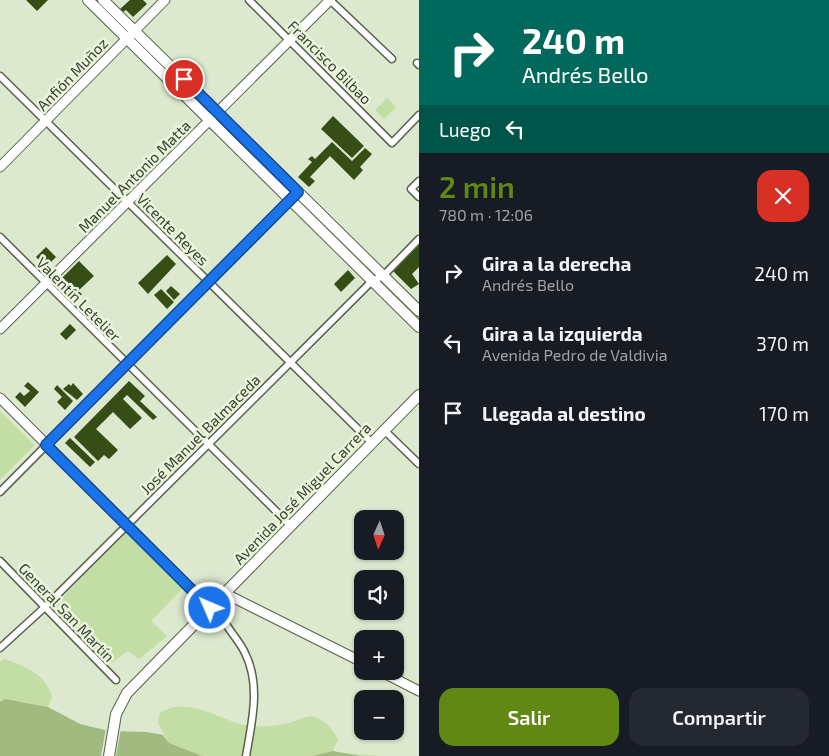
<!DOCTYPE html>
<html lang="es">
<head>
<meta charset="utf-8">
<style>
  body { margin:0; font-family:"Exo 2",sans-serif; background:#242831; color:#f1f3f6; height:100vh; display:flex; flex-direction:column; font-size:19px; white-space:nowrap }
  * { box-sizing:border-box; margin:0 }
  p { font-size:16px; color:#9ea1a6 }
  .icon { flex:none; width:28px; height:28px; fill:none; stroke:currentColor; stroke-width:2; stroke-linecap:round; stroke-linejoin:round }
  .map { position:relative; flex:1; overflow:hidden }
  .side { display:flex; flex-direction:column; background:#171b24; width:410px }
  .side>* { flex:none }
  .banner { background:#00695c; color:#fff; overflow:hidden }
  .needle { width:32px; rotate:183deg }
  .controls { position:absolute; left:354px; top:510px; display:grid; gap:10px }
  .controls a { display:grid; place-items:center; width:50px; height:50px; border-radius:10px; background:#171b24; box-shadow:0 1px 4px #0004; font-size:25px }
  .pin { position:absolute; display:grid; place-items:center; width:42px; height:42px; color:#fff; margin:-21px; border:2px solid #fff; border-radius:50%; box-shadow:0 1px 5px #0007 }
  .me { position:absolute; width:55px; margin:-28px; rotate:315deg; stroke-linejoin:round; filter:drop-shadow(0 0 4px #0008) }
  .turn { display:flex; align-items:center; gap:18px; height:105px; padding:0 20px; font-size:22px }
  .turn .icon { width:65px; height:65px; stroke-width:2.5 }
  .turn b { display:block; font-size:35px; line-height:42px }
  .then { display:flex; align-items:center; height:48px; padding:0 20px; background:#0003; gap:10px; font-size:19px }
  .round { display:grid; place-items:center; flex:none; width:52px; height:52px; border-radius:15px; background:#242831 }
  .headline { display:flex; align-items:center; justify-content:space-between; height:85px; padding:0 20px }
  h1 { font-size:30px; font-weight:600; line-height:38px; color:#608813 }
  .button { display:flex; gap:10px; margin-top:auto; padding:10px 20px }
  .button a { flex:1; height:58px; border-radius:15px; background:#608813; color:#fff; font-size:20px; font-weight:600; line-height:58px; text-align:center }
  .button a+a { background:#242831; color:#f1f3f6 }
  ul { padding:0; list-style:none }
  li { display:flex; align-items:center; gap:15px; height:70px; padding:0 20px }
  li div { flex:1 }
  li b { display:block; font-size:19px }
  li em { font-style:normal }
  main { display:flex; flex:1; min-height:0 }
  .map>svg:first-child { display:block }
  .green { fill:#c3dea4 }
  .water { fill:#a0ba80 }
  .pier { fill:#dce9cf }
  .building { fill:#374d16 }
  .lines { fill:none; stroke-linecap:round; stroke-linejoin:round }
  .street-casing { stroke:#57614b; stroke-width:9 }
  .secondary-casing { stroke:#57614b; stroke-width:11 }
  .primary-casing { stroke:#57614b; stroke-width:12 }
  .street { stroke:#fff; stroke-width:6 }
  .secondary { stroke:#fff; stroke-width:9 }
  .primary { stroke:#fff; stroke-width:10 }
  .route-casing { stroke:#114b97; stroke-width:12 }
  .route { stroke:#1a73e8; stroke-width:9 }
  .labels { text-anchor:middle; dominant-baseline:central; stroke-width:5; stroke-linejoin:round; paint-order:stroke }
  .street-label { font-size:15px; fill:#393e34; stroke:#eaf6dc }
</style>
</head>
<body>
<main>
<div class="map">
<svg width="419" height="756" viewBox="0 0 419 756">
  <rect width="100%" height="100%" fill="#dce9cf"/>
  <g class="green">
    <path d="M387 98 396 107 384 119 375 110Z"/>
    <path d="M0 411 35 445 0 480Z"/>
    <path d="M125 532 183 588 151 621 167 636 139 659 128 651 110 664 53 608Z"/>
    <path d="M5 659C26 667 46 674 52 697L48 707 19 701 92 731 168 741 158 723 160 713C185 696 215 717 240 724 254 727 275 727 289 723 297 721 306 715 315 717 326 721 334 730 338 740L332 752 383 756H0V661Z"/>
  </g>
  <g class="water">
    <path d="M5 699 48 707 80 724 109 731 147 732 163 735 169 743 202 756H0V702Z"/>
    <path d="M333 751 359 756H313Z"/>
  </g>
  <path class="pier" d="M106 728 121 729 116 756H101Z"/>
  <g class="building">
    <path d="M26 0H48L37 11Z"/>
    <path d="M130 0H143L147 4 133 17 126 10 123 12 120 9Z"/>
    <path d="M333 116 364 146 352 158 321 129Z"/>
    <path d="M332 142 352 161 365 148 372 154 360 167 363 170 354 180 330 156 310 177 315 181 309 187 298 177 312 162 308 159 312 156 315 159Z"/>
    <path d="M419 245V267L412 274 419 284 411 289 393 271Z"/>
    <path d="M46 247 56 257 46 267 36 257Z"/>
    <path d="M167 255 176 264 148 294 138 283Z"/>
    <path d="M79 261 94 276 78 291 82 294 76 300 58 282Z"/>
    <path d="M348 270 355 278 341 292 334 284Z"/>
    <path d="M171 286 180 294 174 300 166 291Z"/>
    <path d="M161 289 174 302 167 309 154 295Z"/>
    <path d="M70 324 76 330 66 340 60 334Z"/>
    <path d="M129 381 145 396 140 401 157 417 153 420 127 395 123 399 142 418 130 429 113 412 96 429 118 450 109 459 104 455 98 461 74 437Z"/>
    <path d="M28 382 39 392 25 407 15 397 20 392 24 396 30 391 24 386Z"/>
    <path d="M73 383 83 394 77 400 63 389 69 384 71 386Z"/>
    <path d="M57 385 73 401 65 410 57 402 62 397 54 389Z"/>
    <path d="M70 438 95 462 90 467 65 443Z"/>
  </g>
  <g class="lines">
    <defs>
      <g id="street">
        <path d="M249 0 392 143 419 115"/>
        <path d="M330 0 392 59"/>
        <path d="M417 63 419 65"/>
        <path d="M0 76 372 443"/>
        <path d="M419 181 411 189 419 197"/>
        <path d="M0 237 291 526"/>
        <path d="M384 430 419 464"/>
        <path d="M0 492 297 192"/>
        <path d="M0 561 116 680"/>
        <path d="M233 597 222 617C228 630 239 640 245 653 261 685 252 722 246 756"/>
        <path d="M0 648 45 607 372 281 383 276 419 239"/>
      </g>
      <g id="secondary">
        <path d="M0 167 165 0"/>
        <path d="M0 329 330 0"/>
        <path d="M0 398 210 608"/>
        <path d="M224 593 362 662"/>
        <path d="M380 671 419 691"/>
      </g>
      <g id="primary">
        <path d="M88 0 419 327"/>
        <path d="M103 0 419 311"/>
        <path d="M109 756 116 714 127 693 419 395"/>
      </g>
    </defs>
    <use href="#street" class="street-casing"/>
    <use href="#secondary" class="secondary-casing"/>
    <use href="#primary" class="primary-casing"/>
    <use href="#street" class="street"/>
    <use href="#secondary" class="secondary"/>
    <use href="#primary" class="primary"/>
  </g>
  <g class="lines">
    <defs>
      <path id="route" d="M184 79 298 192 46 445 210 608"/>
    </defs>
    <use href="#route" class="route-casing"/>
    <use href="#route" class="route"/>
  </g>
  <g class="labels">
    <g class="street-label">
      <text transform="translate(330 62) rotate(45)">Francisco Bilbao</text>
      <text transform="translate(72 74) rotate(-46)">Anfión Muñoz</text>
      <text transform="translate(134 176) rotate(-45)">Manuel Antonio Matta</text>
      <text transform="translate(173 229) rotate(45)">Vicente Reyes</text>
      <text transform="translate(79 299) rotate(45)">Valentín Letelier</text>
      <text transform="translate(200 434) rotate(-45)">José Manuel Balmaceda</text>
      <text transform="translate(302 493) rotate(-46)">Avenida José Miguel Carrera</text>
      <text transform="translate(67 612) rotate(46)">General San Martín</text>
    </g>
  </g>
</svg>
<div class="controls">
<a><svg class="needle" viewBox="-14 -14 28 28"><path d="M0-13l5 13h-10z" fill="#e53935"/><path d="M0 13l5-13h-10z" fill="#9ea1a6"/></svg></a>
<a><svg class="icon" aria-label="sound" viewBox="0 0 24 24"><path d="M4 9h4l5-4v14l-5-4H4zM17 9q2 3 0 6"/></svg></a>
<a>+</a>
<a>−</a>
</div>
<div class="pin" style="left:184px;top:79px;background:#d93025"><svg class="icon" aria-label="arrive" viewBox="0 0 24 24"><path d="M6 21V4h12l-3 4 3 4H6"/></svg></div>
<svg class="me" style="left:210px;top:608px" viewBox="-20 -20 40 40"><circle r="17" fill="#1a73e8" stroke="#fff" stroke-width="3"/><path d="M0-11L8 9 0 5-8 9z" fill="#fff"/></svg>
</div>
<section class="side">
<div class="banner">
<div class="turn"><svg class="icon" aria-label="right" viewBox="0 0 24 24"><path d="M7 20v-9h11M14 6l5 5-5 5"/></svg><div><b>240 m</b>Andrés Bello</div></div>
<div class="then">Luego<svg class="icon" aria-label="left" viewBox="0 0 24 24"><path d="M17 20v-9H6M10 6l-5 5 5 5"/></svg></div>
</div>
<div class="headline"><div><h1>2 min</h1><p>780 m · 12:06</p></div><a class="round" style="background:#d93025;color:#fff"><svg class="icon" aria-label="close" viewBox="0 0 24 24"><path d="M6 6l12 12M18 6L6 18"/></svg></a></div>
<ul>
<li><svg class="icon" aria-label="right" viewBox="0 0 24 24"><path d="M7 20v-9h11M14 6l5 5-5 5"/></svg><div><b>Gira a la derecha</b><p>Andrés Bello</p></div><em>240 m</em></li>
<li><svg class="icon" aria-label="left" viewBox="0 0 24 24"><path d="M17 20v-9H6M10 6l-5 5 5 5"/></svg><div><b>Gira a la izquierda</b><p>Avenida Pedro de Valdivia</p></div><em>370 m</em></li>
<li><svg class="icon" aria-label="arrive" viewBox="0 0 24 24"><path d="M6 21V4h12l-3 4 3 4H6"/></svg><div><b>Llegada al destino</b></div><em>170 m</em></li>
</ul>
<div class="button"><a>Salir</a><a>Compartir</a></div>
</section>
</main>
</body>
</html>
